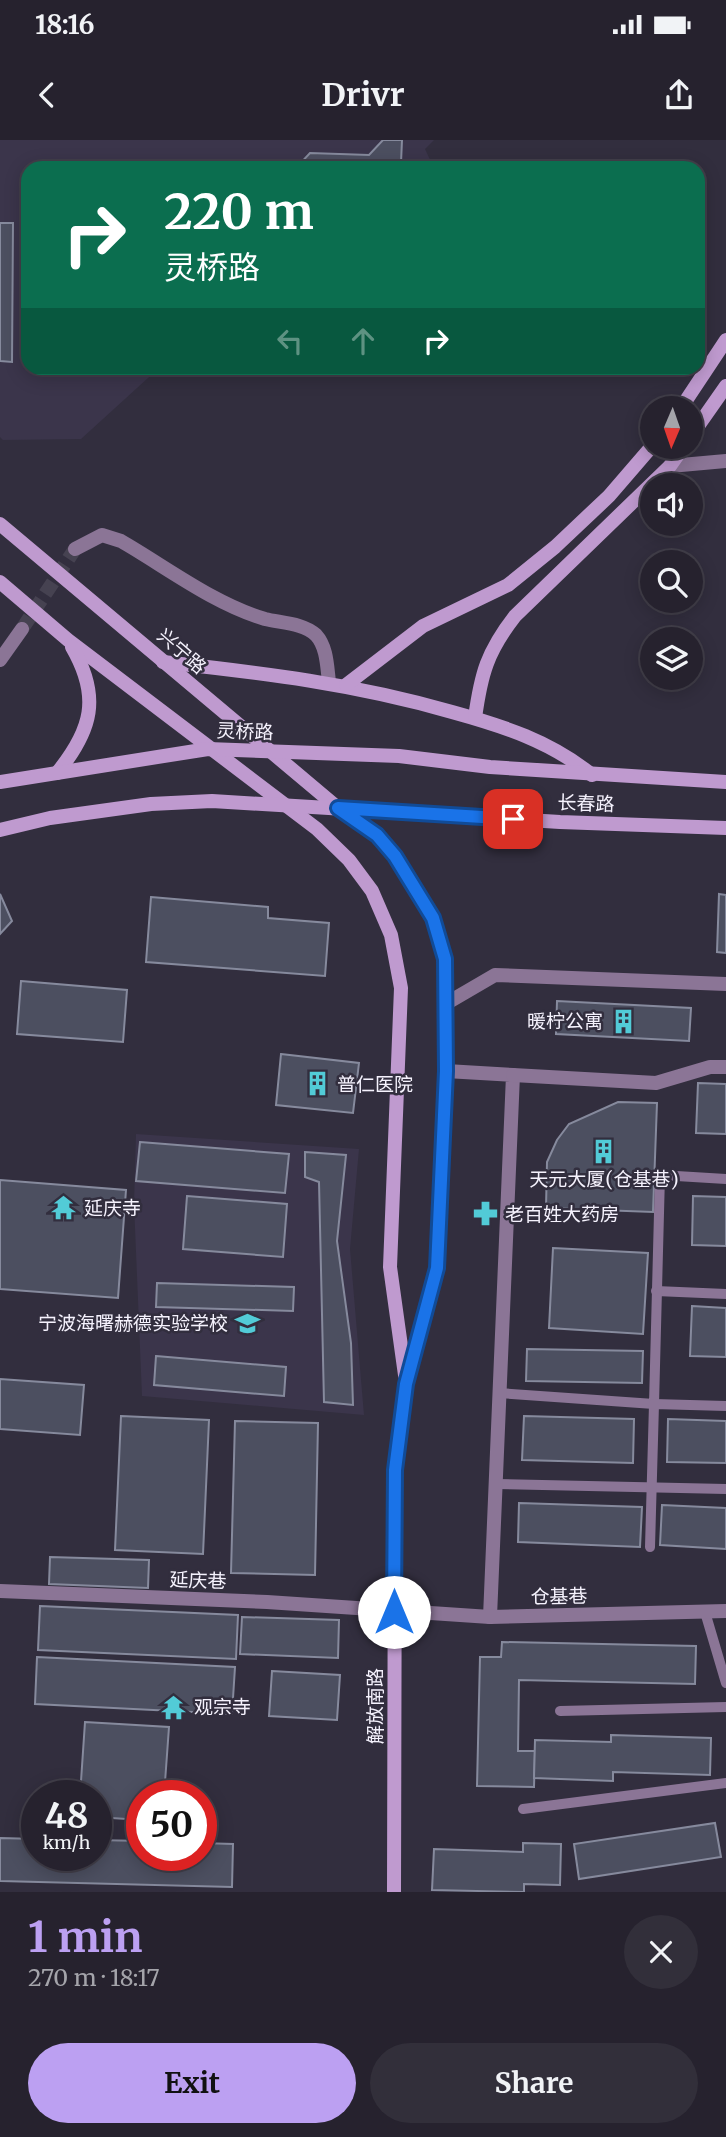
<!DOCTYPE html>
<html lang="en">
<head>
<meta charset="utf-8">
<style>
  body { margin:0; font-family:Merriweather,"Noto Sans SC",serif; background:#322f3a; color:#f1f3f6; height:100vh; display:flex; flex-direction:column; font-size:26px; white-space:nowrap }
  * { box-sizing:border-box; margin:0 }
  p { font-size:23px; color:#a4a4aa }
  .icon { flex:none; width:38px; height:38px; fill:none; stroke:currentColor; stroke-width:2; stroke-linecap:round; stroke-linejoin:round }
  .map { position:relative; height:1752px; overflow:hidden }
  .side { display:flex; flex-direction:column; background:#26222e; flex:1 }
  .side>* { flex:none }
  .top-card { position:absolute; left:21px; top:21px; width:684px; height:214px; border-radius:21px; box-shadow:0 4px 18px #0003,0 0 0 2px #423f4a; background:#0b6e4f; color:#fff; overflow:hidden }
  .needle { width:46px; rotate:182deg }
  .buttons { position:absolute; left:640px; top:256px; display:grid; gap:14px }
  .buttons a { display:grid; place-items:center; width:63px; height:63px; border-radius:50%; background:#26222e; box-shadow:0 4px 18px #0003,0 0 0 2px #423f4a; font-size:35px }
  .speed { position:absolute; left:21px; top:1640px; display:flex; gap:14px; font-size:35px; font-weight:700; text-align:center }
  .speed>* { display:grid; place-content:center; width:91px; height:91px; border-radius:50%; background:#26222e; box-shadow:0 4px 18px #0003,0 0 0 2px #423f4a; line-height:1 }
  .speed small { font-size:18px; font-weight:400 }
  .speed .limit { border:10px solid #d22; background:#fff; color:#111 }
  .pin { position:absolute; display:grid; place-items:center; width:60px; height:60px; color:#fff; margin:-30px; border-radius:14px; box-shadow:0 4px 10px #0006 }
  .me { position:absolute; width:77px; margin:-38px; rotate:0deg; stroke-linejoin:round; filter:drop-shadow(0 0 5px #0008) }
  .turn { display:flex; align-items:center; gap:24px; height:147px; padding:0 28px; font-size:32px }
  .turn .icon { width:91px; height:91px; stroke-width:2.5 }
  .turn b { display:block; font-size:49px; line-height:60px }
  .lanes { display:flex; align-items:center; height:66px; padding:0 28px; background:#0003; justify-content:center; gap:35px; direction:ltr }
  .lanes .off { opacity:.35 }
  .round { display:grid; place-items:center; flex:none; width:74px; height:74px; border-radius:37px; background:#322f3a }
  .overview { display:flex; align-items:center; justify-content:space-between; height:119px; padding:0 28px }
  h1 { font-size:42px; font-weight:700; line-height:52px; color:#bca0f2 }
  .cta { display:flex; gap:14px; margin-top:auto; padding:14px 28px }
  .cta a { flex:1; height:80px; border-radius:42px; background:#bca0f2; color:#111; font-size:28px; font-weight:700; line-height:80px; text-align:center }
  .cta a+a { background:#322f3a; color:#f1f3f6 }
  .status { display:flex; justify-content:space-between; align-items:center; height:49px; padding:0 35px; background:#26222e; direction:ltr }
  .status svg { height:19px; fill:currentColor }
  header { display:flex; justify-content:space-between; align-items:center; height:91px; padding:0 28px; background:#26222e; font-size:32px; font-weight:700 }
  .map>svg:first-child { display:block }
  .built { fill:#3b354b }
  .building { fill:#4c4f60; stroke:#868a9d; stroke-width:2 }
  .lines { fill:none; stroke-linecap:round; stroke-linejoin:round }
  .tertiary-tunnel { stroke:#464251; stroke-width:14; stroke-dasharray:14 7; stroke-linecap:butt }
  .service { stroke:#8b7596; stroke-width:10 }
  .minor { stroke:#8b7596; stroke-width:14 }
  .tertiary { stroke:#8b7596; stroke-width:14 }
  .secondary { stroke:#bf9acf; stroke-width:14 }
  .route-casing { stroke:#114b97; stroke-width:18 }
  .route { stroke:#1a73e8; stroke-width:12 }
  .labels { text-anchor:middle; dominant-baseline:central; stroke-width:5; stroke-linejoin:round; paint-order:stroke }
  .street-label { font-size:19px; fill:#f5f2fd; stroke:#322e3e }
  .poi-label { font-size:19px; fill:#f5f2fd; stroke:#322e3e; text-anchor:start }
</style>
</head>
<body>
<div class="status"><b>18:16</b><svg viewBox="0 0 49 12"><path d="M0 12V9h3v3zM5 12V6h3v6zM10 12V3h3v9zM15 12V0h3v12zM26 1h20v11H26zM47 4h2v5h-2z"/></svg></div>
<header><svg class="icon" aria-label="back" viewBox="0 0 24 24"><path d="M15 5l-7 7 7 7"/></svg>Drivr<svg class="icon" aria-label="share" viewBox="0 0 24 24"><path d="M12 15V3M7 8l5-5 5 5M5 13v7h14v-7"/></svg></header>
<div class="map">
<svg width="726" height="1752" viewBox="0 0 726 1752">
  <rect width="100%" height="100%" fill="#322e3e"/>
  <g class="built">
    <path d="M0 0H434L425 9 434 28H28V228H159L81 299 3 300 0 297Z"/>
    <path d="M136 994 359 1009 350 1109 364 1275 142 1256 134 1064Z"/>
  </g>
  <g class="building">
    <path d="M383 0H402L401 23H426V28H296L310 13 369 15Z"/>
    <path d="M0 83H13L12 222 0 221Z"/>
    <path d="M0 754 12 781 0 794Z"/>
    <path d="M719 754 726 755V813L717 812Z"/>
    <path d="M151 757 268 767V778L329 783 325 836 146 822Z"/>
    <path d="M21 841 127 850 123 902 17 894Z"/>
    <path d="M557 861 691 868 689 901 556 894Z"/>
    <path d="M281 914 359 923 353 973 276 965Z"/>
    <path d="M698 943 726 944V994L696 993Z"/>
    <path d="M618 962 657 963 653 1072 546 1068 547 1022 557 1000 569 984Z"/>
    <path d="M140 1002 289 1014 285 1053 136 1041Z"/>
    <path d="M305 1012 346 1015 337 1101 351 1203 353 1265 324 1262 319 1042 305 1037Z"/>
    <path d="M0 1040 126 1050 118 1158 0 1149Z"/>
    <path d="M187 1056 287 1064 283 1117 183 1109Z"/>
    <path d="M693 1056 726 1057V1106L692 1105Z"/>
    <path d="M553 1108 648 1113 643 1194 549 1188Z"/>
    <path d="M157 1143 294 1147 293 1171 156 1167Z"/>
    <path d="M692 1166 726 1168V1217L690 1216Z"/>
    <path d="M527 1209 643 1211 642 1243 526 1241Z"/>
    <path d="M156 1216 286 1227 284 1256 154 1245Z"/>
    <path d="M0 1239 84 1245 80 1295 0 1289Z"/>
    <path d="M121 1276 209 1280 203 1414 115 1410Z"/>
    <path d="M524 1276 634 1279 633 1323 522 1320Z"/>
    <path d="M668 1279 726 1281V1323L667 1322Z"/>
    <path d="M235 1281 318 1283 315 1435 231 1433Z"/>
    <path d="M519 1363 642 1367 640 1407 518 1402Z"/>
    <path d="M662 1365 726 1368V1409L660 1405Z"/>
    <path d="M50 1417 149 1420 148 1448 49 1444Z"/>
    <path d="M40 1466 238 1475 236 1519 38 1510Z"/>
    <path d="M242 1477 339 1480 338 1518 240 1514Z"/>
    <path d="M502 1502 696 1506 695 1544 519 1540 518 1611H535L534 1647 477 1646 480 1517H501Z"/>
    <path d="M37 1517 235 1527 232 1574 35 1564Z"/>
    <path d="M272 1531 340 1535 337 1580 269 1576Z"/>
    <path d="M85 1582 169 1587 164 1656H142V1680L96 1677V1656H80Z"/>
    <path d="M611 1595 711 1598 710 1635 613 1632V1641L534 1638 535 1600 611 1602Z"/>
    <path d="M715 1683 721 1717 579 1739 574 1704Z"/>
    <path d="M0 1698 37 1699V1715H96V1700L142 1701V1715H201V1703L233 1704 232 1747 0 1741Z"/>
    <path d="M523 1703 561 1704 560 1745 524 1744V1752L432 1750 434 1709 523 1712Z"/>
  </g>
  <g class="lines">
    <path class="tertiary-tunnel" d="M22 489 75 409"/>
    <g class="service">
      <path d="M656 1151 726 1154"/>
      <path d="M499 1253 654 1264 660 1035 726 1039"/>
      <path d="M496 1344 726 1349"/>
      <path d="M650 1407 654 1264 726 1266"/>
      <path d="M705 1472 726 1543"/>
      <path d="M560 1571 726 1567"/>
      <path d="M523 1669 726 1643"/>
    </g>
    <g class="minor">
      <path d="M670 326 726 321"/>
      <path d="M447 863 495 835 726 844"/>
      <path d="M446 931 513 935 490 1477"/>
      <path d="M513 935 656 943 710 927H726"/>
      <path d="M0 1451 267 1462 490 1477 726 1471"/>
    </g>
    <g class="tertiary">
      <path d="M75 409 102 395 121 401C166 427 214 464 265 479 281 483 303 483 316 495 327 507 327 526 329 542"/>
      <path d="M0 520 22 489"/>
    </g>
    <g class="secondary">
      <path d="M681 268 726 200"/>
      <path d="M691 296 726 246"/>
      <path d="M0 384 338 668 377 695 395 716 433 778 445 819 446 931 437 1128 406 1244 395 1330 394 1752"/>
      <path d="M0 442 68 500 317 689 349 720 372 751 391 795 401 848 390 1127 405 1235"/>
      <path d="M163 522C264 533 355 544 452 572 503 586 550 601 592 635"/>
      <path d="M346 545 423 486 508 445 555 407 609 356 653 305"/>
      <path d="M475 578C481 534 487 512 515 476L670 326 684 306"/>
      <path d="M57 633C92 590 101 557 72 507"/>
      <path d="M0 642 208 609 399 616 490 627 726 642"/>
      <path d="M0 690 50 678 151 664 212 661 560 682 726 688"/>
    </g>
  </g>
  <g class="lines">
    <defs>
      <path id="route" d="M394 1472 395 1330 406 1244 437 1128 446 931 445 819 433 778 395 716 377 695 338 668 513 679"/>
    </defs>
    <use href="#route" class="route-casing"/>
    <use href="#route" class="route"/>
  </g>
  <defs>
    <symbol id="building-bare" viewBox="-9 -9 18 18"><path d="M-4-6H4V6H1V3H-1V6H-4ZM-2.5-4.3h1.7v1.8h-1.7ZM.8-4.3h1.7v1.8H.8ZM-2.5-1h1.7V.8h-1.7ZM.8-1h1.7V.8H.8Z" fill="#52cbd7" stroke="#322e3e" stroke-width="2.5" paint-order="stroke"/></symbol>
    <symbol id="temple-bare" viewBox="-9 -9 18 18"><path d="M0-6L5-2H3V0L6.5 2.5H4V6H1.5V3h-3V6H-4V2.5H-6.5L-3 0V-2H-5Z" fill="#52cbd7" stroke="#322e3e" stroke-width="2.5" paint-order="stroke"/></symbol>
    <symbol id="pharmacy-bare" viewBox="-9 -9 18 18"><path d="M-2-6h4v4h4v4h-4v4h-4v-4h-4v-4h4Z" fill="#52cbd7" stroke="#322e3e" stroke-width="2.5" paint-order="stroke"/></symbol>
    <symbol id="school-bare" viewBox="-9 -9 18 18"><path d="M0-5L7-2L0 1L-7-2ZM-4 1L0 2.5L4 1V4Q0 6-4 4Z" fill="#52cbd7" stroke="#322e3e" stroke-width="2.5" paint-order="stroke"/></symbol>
  </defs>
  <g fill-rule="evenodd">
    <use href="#building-bare" x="606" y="864" width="35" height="35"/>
    <use href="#building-bare" x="300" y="926" width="35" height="35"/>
    <use href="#building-bare" x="586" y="994" width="35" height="35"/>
    <use href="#temple-bare" x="46" y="1050" width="35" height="35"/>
    <use href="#pharmacy-bare" x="468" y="1056" width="35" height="35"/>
    <use href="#school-bare" x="230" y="1166" width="35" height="35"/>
    <use href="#temple-bare" x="156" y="1550" width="35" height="35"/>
  </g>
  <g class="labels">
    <g class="street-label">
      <text transform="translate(182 511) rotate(41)">兴宁路</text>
      <text transform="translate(245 591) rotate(2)">灵桥路</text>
      <text transform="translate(586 663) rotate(2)">长春路</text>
      <text transform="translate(198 1440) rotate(2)">延庆巷</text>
      <text transform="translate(559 1456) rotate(-1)">仓基巷</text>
      <text transform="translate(375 1566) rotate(-90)">解放南路</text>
    </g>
    <g class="poi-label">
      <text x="603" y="881" text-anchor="end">暖柠公寓</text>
      <text x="337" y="944">普仁医院</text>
      <text x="604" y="1039" text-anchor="middle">天元大厦(仓基巷)</text>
      <text x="84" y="1068">延庆寺</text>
      <text x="505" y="1074">老百姓大药房</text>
      <text x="228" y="1183" text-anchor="end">宁波海曙赫德实验学校</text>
      <text x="194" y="1567">观宗寺</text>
    </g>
  </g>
</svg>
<div class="buttons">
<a><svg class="needle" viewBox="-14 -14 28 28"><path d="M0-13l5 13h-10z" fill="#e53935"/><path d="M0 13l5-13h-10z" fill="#a4a4aa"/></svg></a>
<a><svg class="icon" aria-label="sound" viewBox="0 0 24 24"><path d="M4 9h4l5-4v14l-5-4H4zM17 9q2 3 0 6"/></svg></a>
<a><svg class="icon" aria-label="search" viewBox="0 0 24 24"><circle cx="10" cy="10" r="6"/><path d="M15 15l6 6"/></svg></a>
<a><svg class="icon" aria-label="layers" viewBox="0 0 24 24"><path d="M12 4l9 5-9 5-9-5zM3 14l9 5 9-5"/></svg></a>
</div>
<div class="speed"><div>48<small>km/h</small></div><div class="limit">50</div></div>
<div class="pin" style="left:513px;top:679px;background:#d93025"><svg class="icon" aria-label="arrive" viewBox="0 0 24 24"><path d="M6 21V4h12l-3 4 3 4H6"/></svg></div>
<svg class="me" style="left:394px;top:1472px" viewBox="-20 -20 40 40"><circle r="19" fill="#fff"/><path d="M0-13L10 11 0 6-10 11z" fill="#1a73e8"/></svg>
<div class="top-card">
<div class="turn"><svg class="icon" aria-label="right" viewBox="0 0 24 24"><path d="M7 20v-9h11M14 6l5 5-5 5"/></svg><div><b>220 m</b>灵桥路</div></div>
<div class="lanes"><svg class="icon off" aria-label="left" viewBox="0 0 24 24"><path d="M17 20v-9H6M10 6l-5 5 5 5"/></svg><svg class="icon off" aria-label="ahead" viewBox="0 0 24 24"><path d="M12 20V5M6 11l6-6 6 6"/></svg><svg class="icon" aria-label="right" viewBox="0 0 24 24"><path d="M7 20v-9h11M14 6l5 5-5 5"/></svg></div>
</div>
</div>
<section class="side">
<div class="overview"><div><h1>1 min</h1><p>270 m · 18:17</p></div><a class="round"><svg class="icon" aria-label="close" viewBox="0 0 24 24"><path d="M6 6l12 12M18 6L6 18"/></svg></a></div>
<div class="cta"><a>Exit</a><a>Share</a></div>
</section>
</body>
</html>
